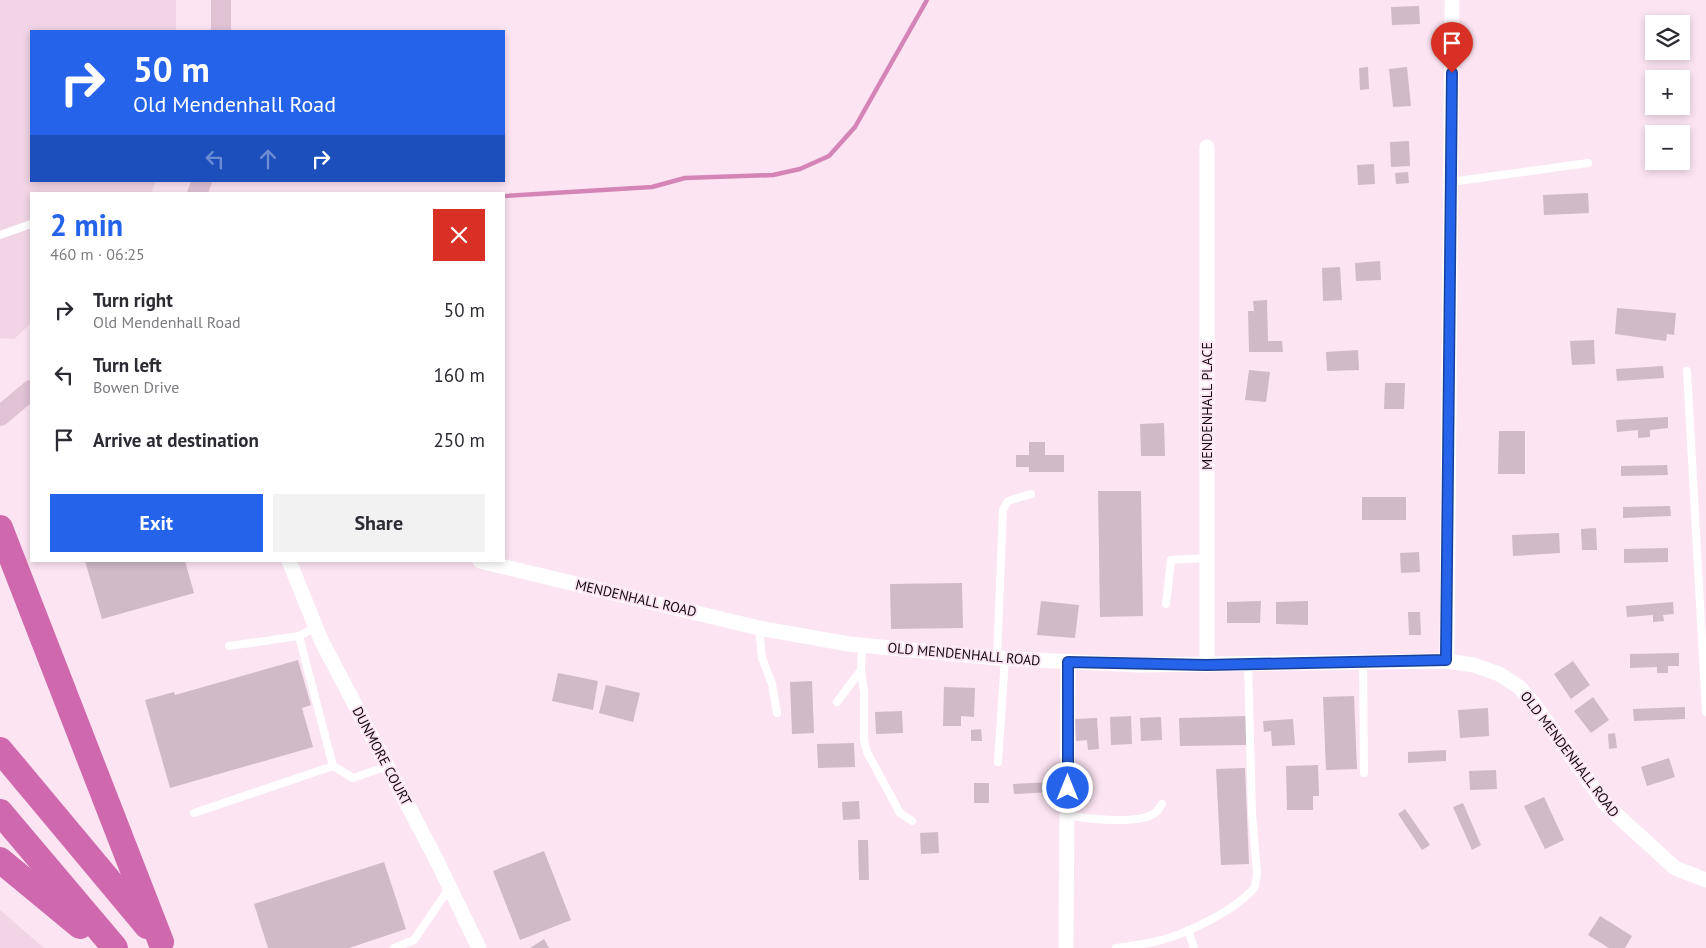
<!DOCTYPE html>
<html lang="en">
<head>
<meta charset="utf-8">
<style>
  body { margin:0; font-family:"PT Sans",sans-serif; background:#f2f2f3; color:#2b2b33; height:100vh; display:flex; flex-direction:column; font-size:19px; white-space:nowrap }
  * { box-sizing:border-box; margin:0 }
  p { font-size:16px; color:#7c7c81 }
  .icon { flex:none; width:28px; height:28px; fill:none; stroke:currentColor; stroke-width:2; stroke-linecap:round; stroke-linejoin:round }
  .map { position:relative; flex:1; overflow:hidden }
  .sheet { position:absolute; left:30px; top:192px; width:475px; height:370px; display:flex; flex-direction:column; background:#fff; border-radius:0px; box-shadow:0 2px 8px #0003 }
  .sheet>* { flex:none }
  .banner { position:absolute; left:30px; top:30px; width:475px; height:152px; border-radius:0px; box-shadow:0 2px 8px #0003; background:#2563eb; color:#fff; overflow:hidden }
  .tools { position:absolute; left:1645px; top:15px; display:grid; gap:10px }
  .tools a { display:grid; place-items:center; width:45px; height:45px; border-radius:0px; background:#fff; box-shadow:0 2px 8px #0003; font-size:25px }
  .pin { position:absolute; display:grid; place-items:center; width:42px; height:42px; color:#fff; margin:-51px -21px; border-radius:50% 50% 50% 0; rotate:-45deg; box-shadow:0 0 5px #0007 }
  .pin .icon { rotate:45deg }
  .me { position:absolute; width:55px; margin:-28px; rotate:0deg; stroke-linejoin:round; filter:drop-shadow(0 0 4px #0008) }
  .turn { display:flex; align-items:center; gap:18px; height:105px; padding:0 20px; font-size:22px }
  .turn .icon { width:65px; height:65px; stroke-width:2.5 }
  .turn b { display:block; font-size:35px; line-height:42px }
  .lanes { display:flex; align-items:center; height:48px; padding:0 20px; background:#0003; justify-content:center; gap:25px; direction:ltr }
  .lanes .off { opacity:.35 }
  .round { display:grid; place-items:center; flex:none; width:52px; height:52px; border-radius:0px; background:#f2f2f3 }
  .overview { display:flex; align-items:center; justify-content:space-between; height:85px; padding:0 20px }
  h1 { font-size:30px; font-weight:600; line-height:38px; color:#2563eb }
  .primary-button { display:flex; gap:10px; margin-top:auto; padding:10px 20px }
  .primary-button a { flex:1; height:58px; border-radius:0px; background:#2563eb; color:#fff; font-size:20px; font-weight:600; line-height:58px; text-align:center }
  .primary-button a+a { background:#f2f2f3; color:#2b2b33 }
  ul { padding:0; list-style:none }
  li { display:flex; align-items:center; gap:15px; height:65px; padding:0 20px }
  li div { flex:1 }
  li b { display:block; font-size:19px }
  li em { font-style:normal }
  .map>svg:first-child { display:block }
  .built { fill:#f1d4e5 }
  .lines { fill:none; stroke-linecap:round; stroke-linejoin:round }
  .stream { stroke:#d584b8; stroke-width:4.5 }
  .building { fill:#d0bac7 }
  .lane { stroke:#fff; stroke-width:8 }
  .street { stroke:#fff; stroke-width:15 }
  .secondary { stroke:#e0c2d5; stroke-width:20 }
  .highway { stroke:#cf68ac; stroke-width:26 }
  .route-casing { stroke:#184099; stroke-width:12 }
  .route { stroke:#2563eb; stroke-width:9 }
  .labels { text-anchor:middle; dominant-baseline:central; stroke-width:4; stroke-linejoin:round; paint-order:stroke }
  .street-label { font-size:14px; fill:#110a0e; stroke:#fce4f2 }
</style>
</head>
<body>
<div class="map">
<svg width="1706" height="948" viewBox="0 0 1706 948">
  <rect width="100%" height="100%" fill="#fce4f2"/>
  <g class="built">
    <path d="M0 0H176V31H31V181H156L151 194H31V323L14 339 0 338Z"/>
    <path d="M0 910 44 948H0Z"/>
  </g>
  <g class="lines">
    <path class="stream" d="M504 196 652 187 685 178 773 175 800 169 829 156 855 127 927 0"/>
  </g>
  <g class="building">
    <path d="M1419 6 1420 24 1392 25 1391 7Z"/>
    <path d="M1368 67 1369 89 1360 90 1359 68Z"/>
    <path d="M1407 67 1411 106 1393 107 1389 69Z"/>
    <path d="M1409 141 1410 166 1391 167 1390 142Z"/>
    <path d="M1374 164 1375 184 1358 185 1357 165Z"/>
    <path d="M1408 172 1409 183 1396 184 1395 173Z"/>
    <path d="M1588 193 1589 213 1544 215 1543 195Z"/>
    <path d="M1380 261 1381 280 1356 281 1355 263Z"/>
    <path d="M1340 267 1342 300 1323 301 1322 268Z"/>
    <path d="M1267 300 1268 341H1282L1283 352H1249L1248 311H1254L1253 301Z"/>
    <path d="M1617 308 1676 313 1674 335 1667 334 1666 341 1615 334Z"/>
    <path d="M1594 340 1595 364 1572 365 1570 341Z"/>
    <path d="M1358 350 1359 370 1327 371 1326 352Z"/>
    <path d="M1663 366 1664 378 1617 381 1616 369Z"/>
    <path d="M1249 370 1270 372 1266 402 1245 400Z"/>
    <path d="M1385 383H1405L1404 409H1384Z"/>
    <path d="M1668 417V428L1650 430V437L1638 438V430L1617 432 1616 420Z"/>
    <path d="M1164 423 1165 456H1141L1140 424Z"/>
    <path d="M1499 431H1525V474H1498Z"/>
    <path d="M1029 442H1045V455H1064V472H1029V467H1016V455H1029Z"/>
    <path d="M1667 465 1668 475 1621 476V466Z"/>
    <path d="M1098 491H1141L1143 616 1100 617Z"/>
    <rect x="1362" y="497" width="44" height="23"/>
    <path d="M1670 506 1671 516 1623 518V507Z"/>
    <path d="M1596 528 1597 550H1582L1581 529Z"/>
    <path d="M1559 533 1560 553 1513 556 1512 535Z"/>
    <path d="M1668 548V562L1624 563V549Z"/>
    <path d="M1419 552 1420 572 1401 573 1400 553Z"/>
    <path d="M85 561H185L194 593 102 619Z"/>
    <path d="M962 583 963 628 891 629 890 584Z"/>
    <path d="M1041 601 1079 605 1075 638 1037 635Z"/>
    <path d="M1261 601 1260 623H1227V602Z"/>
    <path d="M1308 601V625L1276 624V602Z"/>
    <path d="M1673 602 1674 614 1663 615 1664 621 1653 622V615L1627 617 1626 606Z"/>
    <path d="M1408 612H1420L1421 635H1409Z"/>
    <path d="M1679 653V666H1668V673H1657V667L1630 668V654Z"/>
    <path d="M298 660 311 705 302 708 313 747 170 788 145 700 174 692 175 695Z"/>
    <path d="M1573 661 1590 685 1571 699 1554 674Z"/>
    <path d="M558 673 598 681 593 710 552 701Z"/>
    <path d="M812 681 814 733 792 734 790 682Z"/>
    <path d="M606 685 640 693 633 722 599 713Z"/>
    <path d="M944 687 975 688 974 717 961 716V726H943Z"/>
    <path d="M1354 696 1357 769 1326 770 1323 697Z"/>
    <path d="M1593 697 1609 720 1591 733 1574 711Z"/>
    <path d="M1685 707V719L1634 721 1633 709Z"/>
    <path d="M1488 708 1489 736 1460 738 1458 710Z"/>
    <path d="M902 711 903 733 876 734 875 712Z"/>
    <path d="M1131 716 1132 744 1111 745 1110 717Z"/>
    <path d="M1246 716V745L1180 746 1179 718Z"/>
    <path d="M1161 717 1162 740 1141 741 1140 718Z"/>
    <path d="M1097 718 1099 749 1088 750 1087 740 1076 741 1075 719Z"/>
    <path d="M1293 719 1295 745 1272 746 1271 731 1264 732 1263 721Z"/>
    <path d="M981 729 982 741H971V730Z"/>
    <path d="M1615 733 1617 748 1609 749 1608 734Z"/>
    <path d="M854 743 855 767 818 768 817 744Z"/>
    <path d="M1446 750V761L1408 763V752Z"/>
    <path d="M1669 758 1675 777 1647 786 1641 767Z"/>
    <path d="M1318 765 1319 796H1313V810H1287L1286 766Z"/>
    <path d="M1245 768 1249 864 1221 865 1216 769Z"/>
    <path d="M1496 770 1497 789 1470 790 1469 771Z"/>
    <path d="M1053 782V792L1014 794 1013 784Z"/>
    <rect x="974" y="783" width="15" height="20"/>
    <path d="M1544 797 1564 840 1545 849 1524 806Z"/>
    <path d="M859 801 860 819 843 820 842 802Z"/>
    <path d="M1463 803 1481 845 1472 850 1453 807Z"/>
    <path d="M1405 809 1430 845 1422 850 1398 814Z"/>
    <path d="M938 832 939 853 921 854 920 833Z"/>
    <path d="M858 840H868L869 880H859Z"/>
    <path d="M544 851 571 920 520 940 493 871Z"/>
    <path d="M384 862 406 929 349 948H268L254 904Z"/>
    <path d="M1600 916 1632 936 1625 948H1609L1588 935Z"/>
    <path d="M544 939 549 948H530Z"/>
  </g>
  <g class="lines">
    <g class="lane">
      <path d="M1451 182 1588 163"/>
      <path d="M0 235 31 224"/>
      <path d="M1687 371 1706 712"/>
      <path d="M1166 604 1171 560 1207 558"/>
      <path d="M759 628 762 658 772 684 777 713"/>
      <path d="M299 636 333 766"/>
      <path d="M229 646 299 636 316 627"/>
      <path d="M997 658 1003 510 1008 501 1031 494"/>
      <path d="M1363 662 1364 773"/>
      <path d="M861 670 864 692V740L867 752 900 813 912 821"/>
      <path d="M837 702 861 670 862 645"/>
      <path d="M998 762 1005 658"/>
      <path d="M194 813 333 766 353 778 388 766"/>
      <path d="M1068 815C1087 819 1138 825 1155 813 1158 811 1160 807 1162 804"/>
      <path d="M1188 930 1194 948"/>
      <path d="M394 948 414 940 450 887"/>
      <path d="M1116 948C1130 946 1145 944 1158 941 1187 934 1236 910 1255 887L1257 874 1252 814 1248 664"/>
    </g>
    <g class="street">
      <path d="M289 561 321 640 436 859 479 948"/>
      <path d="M480 561 759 628 849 644 997 658 1138 665 1447 661 1474 665 1499 674 1519 687 1534 704 1606 805 1675 868 1706 880"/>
      <path d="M1447 661 1452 0"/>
      <path d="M1207 665V147"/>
      <path d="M1066 948 1068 662"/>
    </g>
    <g class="secondary">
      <path d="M221 31V0"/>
      <path d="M197 194 202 181"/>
      <path d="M0 416 31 390"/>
    </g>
    <g class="highway">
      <path d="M0 528 161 942"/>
      <path d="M0 750 147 926"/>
      <path d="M0 812 115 948"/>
      <path d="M0 860 80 926"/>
    </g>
  </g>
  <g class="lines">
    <defs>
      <path id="route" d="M1068 788V662L1206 665 1446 660 1452 73"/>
    </defs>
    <use href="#route" class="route-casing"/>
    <use href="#route" class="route"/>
  </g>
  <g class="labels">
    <g class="street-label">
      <text transform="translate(1207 406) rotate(-90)">MENDENHALL PLACE</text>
      <text transform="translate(636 598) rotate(13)">MENDENHALL ROAD</text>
      <text transform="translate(964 654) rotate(5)">OLD MENDENHALL ROAD</text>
      <text transform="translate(1570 754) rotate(53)">OLD MENDENHALL ROAD</text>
      <text transform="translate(382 756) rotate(62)">DUNMORE COURT</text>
    </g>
  </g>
</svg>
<div class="tools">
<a><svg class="icon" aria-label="layers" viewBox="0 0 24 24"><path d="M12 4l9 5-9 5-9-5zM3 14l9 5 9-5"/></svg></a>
<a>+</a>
<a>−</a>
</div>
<div class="pin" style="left:1452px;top:73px;background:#d93025"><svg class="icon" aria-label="arrive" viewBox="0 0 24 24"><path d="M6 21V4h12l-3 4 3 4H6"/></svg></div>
<svg class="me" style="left:1068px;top:788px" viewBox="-20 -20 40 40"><circle r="17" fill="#2563eb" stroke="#fff" stroke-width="3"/><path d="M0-11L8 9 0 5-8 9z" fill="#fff"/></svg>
<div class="banner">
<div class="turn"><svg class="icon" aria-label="right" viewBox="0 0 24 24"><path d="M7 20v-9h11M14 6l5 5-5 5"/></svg><div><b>50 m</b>Old Mendenhall Road</div></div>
<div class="lanes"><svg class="icon off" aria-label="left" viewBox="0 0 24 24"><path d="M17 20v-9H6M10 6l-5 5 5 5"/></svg><svg class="icon off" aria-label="ahead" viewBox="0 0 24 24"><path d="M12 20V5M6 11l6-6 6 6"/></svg><svg class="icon" aria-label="right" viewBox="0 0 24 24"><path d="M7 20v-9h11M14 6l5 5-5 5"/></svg></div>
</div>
<section class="sheet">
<div class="overview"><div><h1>2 min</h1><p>460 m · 06:25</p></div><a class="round" style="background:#d93025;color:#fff"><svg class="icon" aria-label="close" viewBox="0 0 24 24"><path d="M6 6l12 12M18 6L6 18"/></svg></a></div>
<ul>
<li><svg class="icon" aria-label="right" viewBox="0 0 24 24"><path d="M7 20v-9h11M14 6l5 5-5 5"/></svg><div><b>Turn right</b><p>Old Mendenhall Road</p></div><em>50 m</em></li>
<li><svg class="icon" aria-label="left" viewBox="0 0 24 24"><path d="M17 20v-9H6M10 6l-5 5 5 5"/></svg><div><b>Turn left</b><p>Bowen Drive</p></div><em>160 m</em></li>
<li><svg class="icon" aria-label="arrive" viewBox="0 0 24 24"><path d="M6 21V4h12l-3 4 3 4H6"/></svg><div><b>Arrive at destination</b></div><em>250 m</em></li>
</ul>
<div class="primary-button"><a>Exit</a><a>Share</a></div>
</section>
</div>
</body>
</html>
